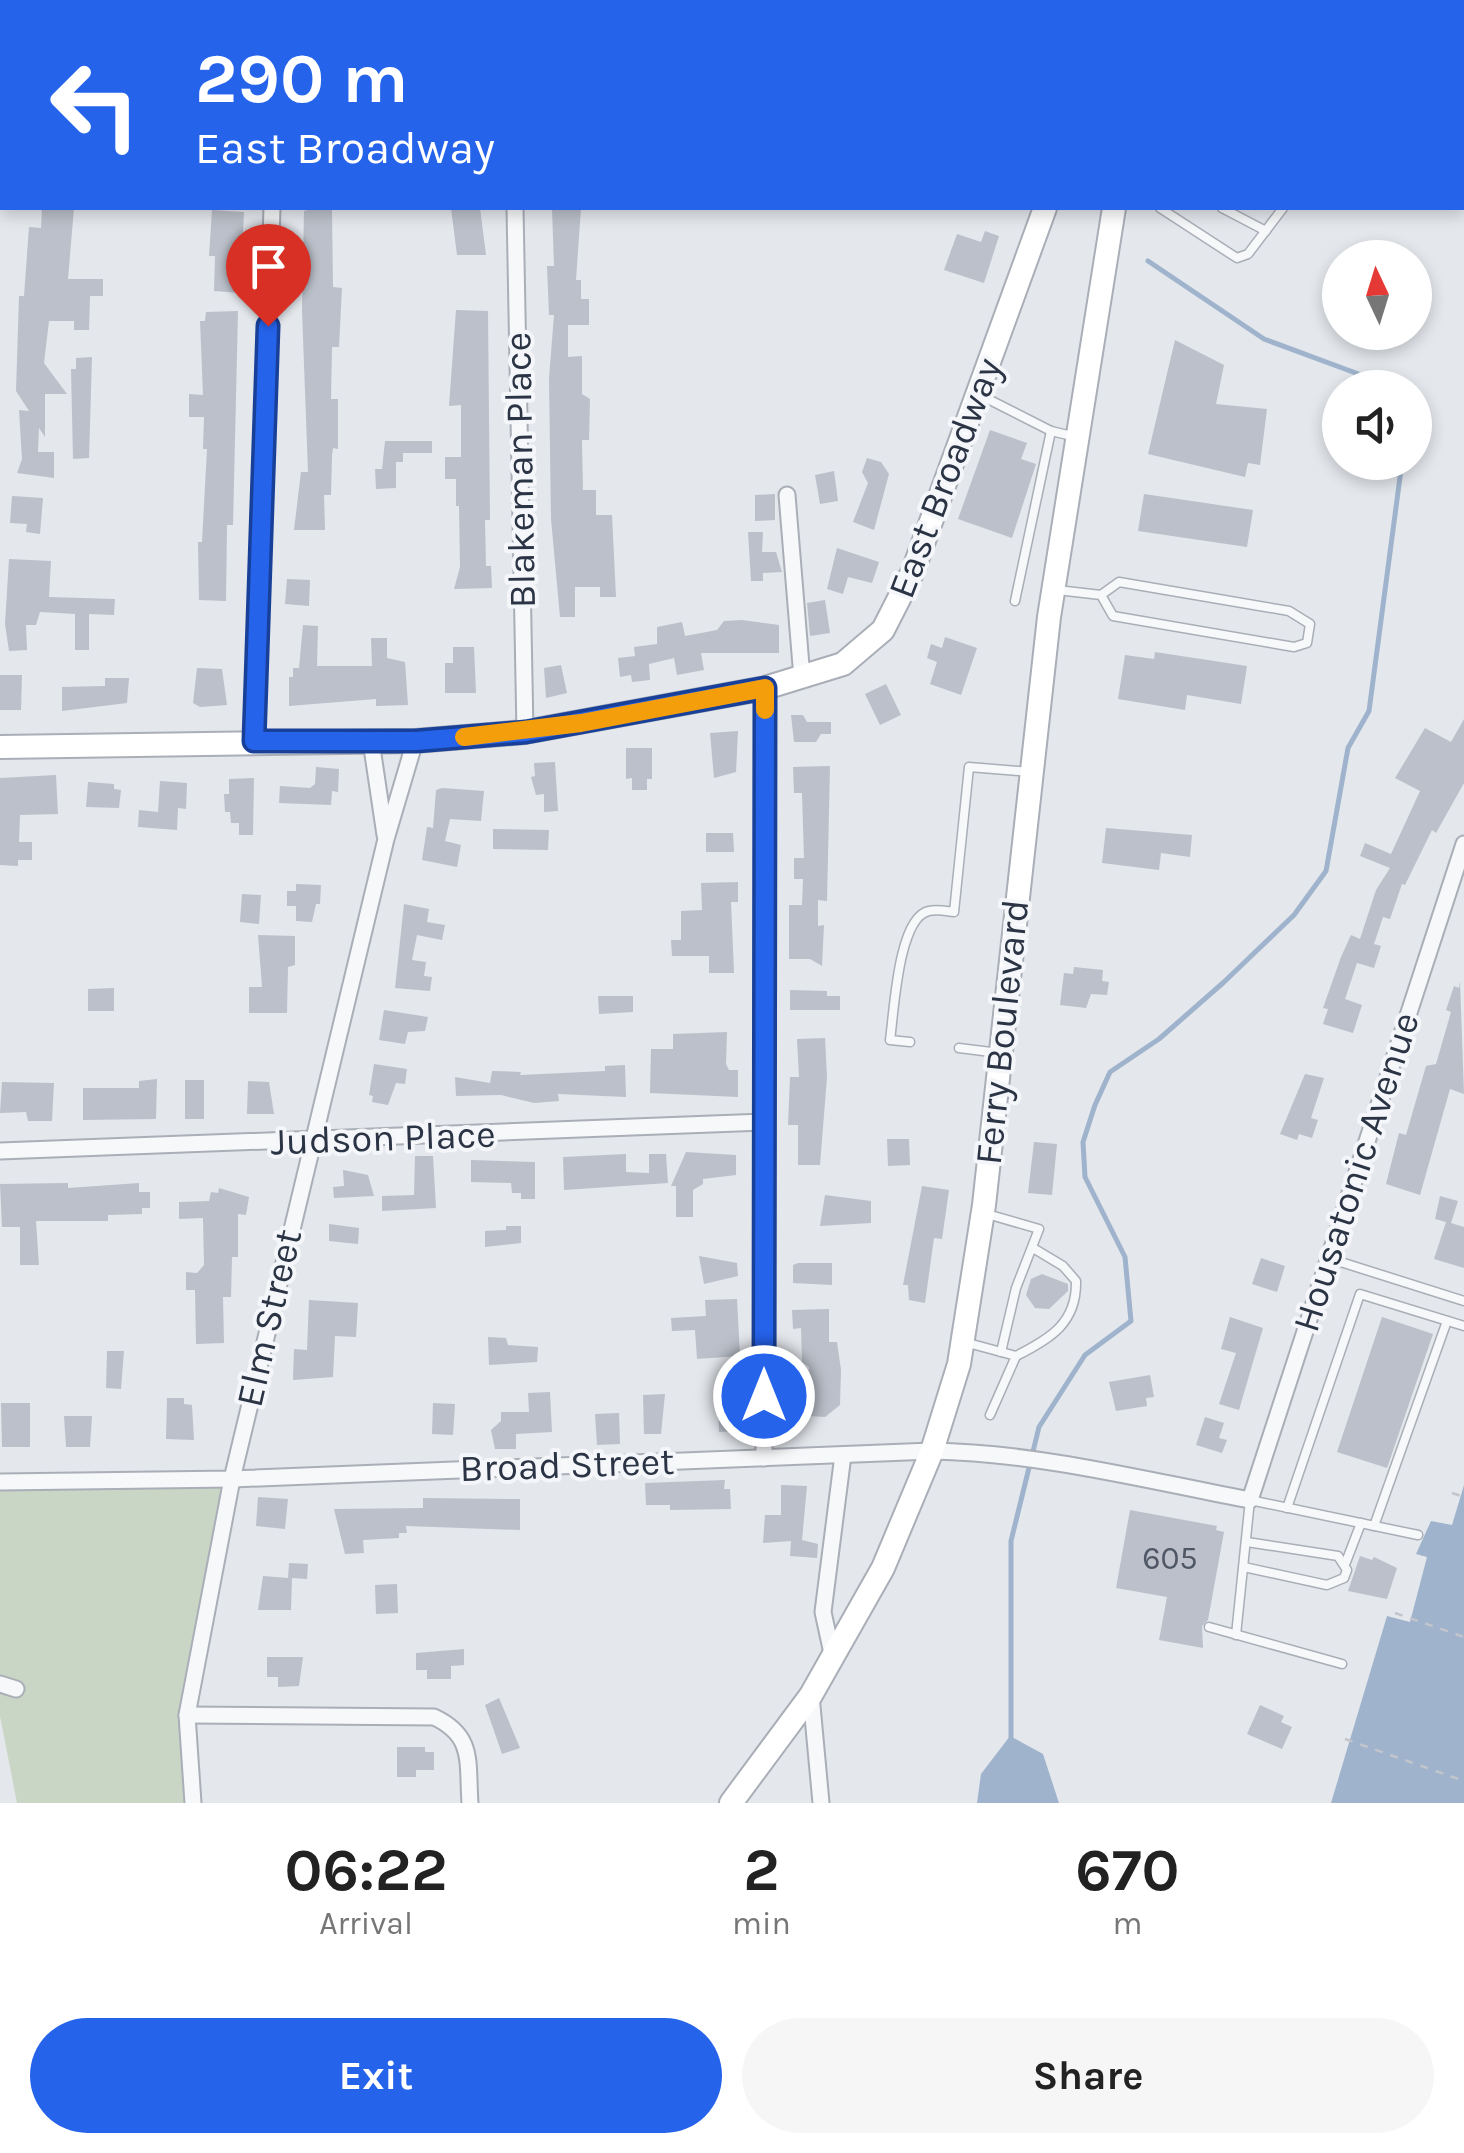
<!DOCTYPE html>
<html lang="en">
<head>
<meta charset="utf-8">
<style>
  body { margin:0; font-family:Karla,sans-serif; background:#f6f6f6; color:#222; height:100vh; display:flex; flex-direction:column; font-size:38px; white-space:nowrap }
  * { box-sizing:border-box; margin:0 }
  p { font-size:32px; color:#767676 }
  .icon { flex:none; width:55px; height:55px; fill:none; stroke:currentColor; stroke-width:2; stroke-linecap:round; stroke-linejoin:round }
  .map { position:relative; height:1803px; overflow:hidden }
  .panel { display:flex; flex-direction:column; background:#fff; flex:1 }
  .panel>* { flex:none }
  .top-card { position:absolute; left:0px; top:0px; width:1465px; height:210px; box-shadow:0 5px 15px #0003; background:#2563eb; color:#fff; overflow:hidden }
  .needle { width:65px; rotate:356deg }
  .buttons { position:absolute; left:1322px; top:240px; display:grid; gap:20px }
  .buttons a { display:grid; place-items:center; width:110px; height:110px; border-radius:50%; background:#fff; box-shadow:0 5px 15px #0003; font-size:50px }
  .pin { position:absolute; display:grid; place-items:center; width:85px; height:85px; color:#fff; margin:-102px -42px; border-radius:50% 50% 50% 0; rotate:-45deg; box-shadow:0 0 10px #0007 }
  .pin .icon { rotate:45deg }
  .me { position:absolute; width:110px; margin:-55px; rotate:0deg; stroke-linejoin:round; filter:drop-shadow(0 0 8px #0008) }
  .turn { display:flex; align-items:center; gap:35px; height:210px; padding:0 30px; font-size:45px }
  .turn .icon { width:130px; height:130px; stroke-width:2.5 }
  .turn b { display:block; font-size:70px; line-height:85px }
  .eta { display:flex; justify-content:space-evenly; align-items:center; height:170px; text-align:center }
  .eta b { font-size:60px; font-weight:700; line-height:70px }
  .button { display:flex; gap:20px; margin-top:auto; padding:20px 30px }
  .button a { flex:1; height:115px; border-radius:60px; background:#2563eb; color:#fff; font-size:40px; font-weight:700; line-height:115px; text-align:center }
  .button a+a { background:#f6f6f6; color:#222 }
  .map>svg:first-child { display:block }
  .green { fill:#c9d6c5 }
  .water { fill:#9fb4cc }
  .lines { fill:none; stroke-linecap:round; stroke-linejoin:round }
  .stream { stroke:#9fb4cc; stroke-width:5 }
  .building { fill:#bbc0ca }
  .lane-casing { stroke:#a9aeb7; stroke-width:11 }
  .street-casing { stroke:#a9aeb7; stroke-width:19 }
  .secondary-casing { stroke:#a9aeb7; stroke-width:26 }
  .highway-casing { stroke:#8b94a3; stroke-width:34 }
  .path { stroke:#c2c5cb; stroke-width:2.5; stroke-dasharray:8 8; stroke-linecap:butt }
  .lane { stroke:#f7f8fa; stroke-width:8 }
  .street { stroke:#f7f8fa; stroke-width:15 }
  .secondary { stroke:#fff; stroke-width:22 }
  .highway { stroke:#fff; stroke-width:30 }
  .route-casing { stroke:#184099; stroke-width:25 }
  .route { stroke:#2563eb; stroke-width:18 }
  .slow { stroke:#f59e0b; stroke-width:18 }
  .labels { text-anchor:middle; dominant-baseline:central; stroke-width:8; stroke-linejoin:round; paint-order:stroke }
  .number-label { font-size:32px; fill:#4f5766 }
  .street-label { font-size:38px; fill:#2b3445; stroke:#f4f6f9 }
</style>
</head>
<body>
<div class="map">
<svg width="1464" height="1803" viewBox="0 0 1464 1803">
  <rect width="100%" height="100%" fill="#e4e7ec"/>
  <path class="green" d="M232 1479 187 1715 193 1803H17L0 1716V1482Z"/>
  <g class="water">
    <path d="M1464 1485V1803H1331L1387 1616 1410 1622 1427 1557 1416 1554 1431 1521 1452 1525Z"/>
    <path d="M1010 1736 1043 1754 1059 1803H977L981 1774Z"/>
  </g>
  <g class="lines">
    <g class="stream">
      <path d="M1025 0 1026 2"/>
      <path d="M1148 261 1264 339 1372 379 1382 388"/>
      <path d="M1011 1742V1541L1039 1427 1085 1355 1131 1321 1125 1257 1085 1177 1083 1142 1095 1105 1110 1072 1159 1039 1224 982 1294 915 1326 871 1348 748 1369 711 1402 462"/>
    </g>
  </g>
  <g class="building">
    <path d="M42 208H74L68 279H103V296H90L89 330H74V321H49L44 363 67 394H45V437L39 428 38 452H54V478L17 473 22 459 19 410 29 411 16 391 19 296H24L29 227 41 228Z"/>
    <path d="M451 208H480L486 255H457Z"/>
    <path d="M552 208H581L576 280H581V299H589V325H568V357L582 356V394L590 399 589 440H582L583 490H596V515H612L616 597H600V587H575V617H560L551 519 549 378 554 315H549L547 266H554Z"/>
    <path d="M310 209 332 210 333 287 342 288 339 347H332L331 399H338V449L333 448 332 455 331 495H324L325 530H294L301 472H308L302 310 304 211Z"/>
    <path d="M212 210 244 212 240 293 214 291 215 256H209Z"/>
    <path d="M985 231 999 236 984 283 944 270 957 234 981 242Z"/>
    <path d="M456 310 488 311 490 520H485L486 566H491L492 588 454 589 460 567 459 506H456V479H445V457H461V405L449 406Z"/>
    <path d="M238 311 233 525H227L226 601 199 600 198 542H202L207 449H203L204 417H189V394L203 395 200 321H205L206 312Z"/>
    <path d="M1175 340 1224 365 1216 404 1267 409 1260 465 1248 463 1245 477 1148 454Z"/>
    <path d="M92 357 89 458 73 459 71 369H76V358Z"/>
    <path d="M990 430 1027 443 1021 459 1036 464 1012 538 958 519Z"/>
    <path d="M385 441H432V453H403V462H396V488L376 489 375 469H382Z"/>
    <path d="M867 458 881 462 889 474 874 530 853 522 868 483 862 472Z"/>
    <path d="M834 471 838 501 820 504 815 475Z"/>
    <path d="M775 494V520L755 521V495Z"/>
    <path d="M1144 494 1253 510 1247 547 1138 531Z"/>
    <path d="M12 496 43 498 40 534 26 532 27 524 10 523Z"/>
    <path d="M748 532H763L762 552H776L782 572 763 573V581H751Z"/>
    <path d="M837 548 879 562 872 583 848 577 843 594 827 589Z"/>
    <path d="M9 559 51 561 49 597 115 599 114 615 89 614V650H75V614L40 612 36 625H26L27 650 9 651 5 624Z"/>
    <path d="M287 579 310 580 309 606 285 604Z"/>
    <path d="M825 600 830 633 810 636 807 603Z"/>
    <path d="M742 620 779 625V653H701L704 670 677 675 674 658 649 664 650 680 632 682 631 675 620 677 618 658 635 656 634 647 657 644V627L682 622 685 636 717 630 724 621Z"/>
    <path d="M303 625 318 626 317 666H372L371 638H387V658L405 662 408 705 376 706V699L289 706V677H293V668H299Z"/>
    <path d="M945 637 977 648 961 695 930 684 937 662 927 658 931 644 942 648Z"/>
    <path d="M453 647H474L476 693H445V663H453Z"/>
    <path d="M1155 652 1247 666 1241 704 1187 695 1185 710 1118 699 1125 655 1154 659Z"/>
    <path d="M561 665 567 693 546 698 544 668Z"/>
    <path d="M197 668 222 669 227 705 200 707 193 703Z"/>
    <path d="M0 675H22L21 710H0Z"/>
    <path d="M105 678H129L127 703 62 711V687L105 686Z"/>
    <path d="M886 684 901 715 880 725 865 694Z"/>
    <path d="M791 715H803L807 722H831V734H821L816 742H794Z"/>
    <path d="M1464 719V783L1436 833 1432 830 1405 885 1402 884 1390 919 1383 917 1374 944 1381 946 1374 968 1357 963 1345 999 1362 1005 1353 1033 1323 1024 1328 1009 1323 1008 1341 957 1351 935 1360 939 1376 890 1390 868 1360 856 1365 843 1391 854 1420 791 1395 778 1425 728 1451 742Z"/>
    <path d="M738 731 736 772 714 778 710 733Z"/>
    <path d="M626 748H652V779H647V790H632V778L626 779Z"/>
    <path d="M555 762 558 811 544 812V794L536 795 531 777 535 776 534 763Z"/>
    <path d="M830 766 827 901 818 900V926L824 925 822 966 810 959H789V905H802L803 879H794V858H804L802 793H794L793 767Z"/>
    <path d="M316 767 339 769 338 792 332 791 331 805 279 803 280 786 310 788 315 784Z"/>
    <path d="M56 775 58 814 20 815 19 842H32V860H18V866L0 865V778Z"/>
    <path d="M254 778 253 835H239V823H231L230 812H225L224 794H229V779Z"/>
    <path d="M160 781 187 783 186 809 178 808 177 830 138 827 139 810 158 812Z"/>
    <path d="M88 782 114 784V789L121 790 119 808 86 807Z"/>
    <path d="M442 788 484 791 481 821 450 819 445 841 461 845 457 867 422 860 427 827 433 828 436 790Z"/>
    <path d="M1106 828 1192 835 1190 857 1161 853 1159 870 1102 863Z"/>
    <path d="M493 829 549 830 548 850 493 849Z"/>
    <path d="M706 833H733L734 852H706Z"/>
    <path d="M738 882V902H731L734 973H709V956H672L671 940H681V911L702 910 701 883Z"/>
    <path d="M296 884 321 885 320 904H316L312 922 296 921V906H287V891H296Z"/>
    <path d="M242 894 261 895 259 924 240 922Z"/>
    <path d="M404 904 429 909 427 922 445 925 442 940 417 935 412 960 426 962 424 976 432 977 430 991 395 988Z"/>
    <path d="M258 935 295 936V965L288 967 287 1013H249V987H262Z"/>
    <path d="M1074 967 1103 970 1102 981 1109 982 1107 995 1091 994 1086 1008 1060 1005 1064 973 1073 974Z"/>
    <path d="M1460 981 1464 1094 1450 1089 1420 1195 1386 1184 1399 1133 1406 1135 1426 1066 1436 1064 1451 1012 1446 1010 1454 986 1459 988Z"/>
    <path d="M114 988V1011H88V989Z"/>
    <path d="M790 990 827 991V996H840V1010H790Z"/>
    <path d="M598 996H633V1012L599 1014Z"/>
    <path d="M384 1010 428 1017 425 1031 408 1032 405 1044 379 1040Z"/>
    <path d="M727 1032 726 1064 729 1070H738V1097L650 1093 651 1049H673V1034Z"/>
    <path d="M825 1038 827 1077 820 1165H798V1125H788L790 1077H799L797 1039Z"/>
    <path d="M374 1064 407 1069 405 1084 396 1083 388 1105 372 1102 373 1096 369 1095Z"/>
    <path d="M625 1065 626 1097 558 1094 559 1101 534 1103 501 1095 456 1096 455 1077 490 1083 492 1071 521 1072 520 1075 605 1071V1066Z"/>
    <path d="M1305 1074 1324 1078 1311 1118 1318 1120 1312 1138 1299 1134 1297 1140 1280 1134Z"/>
    <path d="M157 1079 156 1119 83 1120V1088H139V1081Z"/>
    <rect x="185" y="1080" width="19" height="39"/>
    <path d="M248 1081 269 1082 274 1114H247Z"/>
    <path d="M2 1082 54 1083 52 1121H28L26 1112 0 1113Z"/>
    <path d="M887 1139H909L910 1165 888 1166Z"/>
    <path d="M1034 1142 1057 1144 1052 1195 1028 1193Z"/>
    <path d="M686 1152 736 1155V1175L703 1179V1184L693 1190V1217H676V1186H671Z"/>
    <path d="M626 1154V1172L649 1173V1154H666L668 1183 564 1190 563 1157Z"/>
    <path d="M415 1156H433L436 1208 382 1211V1196L414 1195Z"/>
    <path d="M471 1160 535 1162V1199H521V1193H512L511 1183 471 1182Z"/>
    <path d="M343 1170 368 1175 374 1196 334 1198 333 1187 344 1186Z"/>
    <path d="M68 1183V1188L139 1183V1192H150V1208H142V1214L108 1215V1221H36L39 1265H20V1227H2L0 1184Z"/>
    <path d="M922 1186 949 1190 942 1239 934 1238 925 1303 909 1300 908 1285H903Z"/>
    <path d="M219 1188 249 1197 246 1215 238 1214V1257H232L231 1297H223L224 1343 196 1344 195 1290H186V1272L197 1273 204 1265 203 1218 179 1219V1202L209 1201 211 1192 218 1193Z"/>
    <path d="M825 1195 871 1201V1223L820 1226Z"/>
    <path d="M1440 1196 1458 1201 1451 1223 1464 1227V1268L1434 1259 1446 1222 1435 1219Z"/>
    <path d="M329 1224 359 1228 358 1244 329 1241Z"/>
    <path d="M506 1226H521V1243L485 1247V1231L506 1230Z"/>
    <path d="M699 1256 737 1263 738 1276 704 1284Z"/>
    <path d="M1261 1258 1285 1266 1277 1292 1252 1284Z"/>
    <path d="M798 1263H832V1285L793 1283V1265Z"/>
    <path d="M1042 1274 1068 1284V1291L1049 1309 1035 1308 1026 1295 1031 1279Z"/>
    <path d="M737 1299 740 1356 697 1359 695 1330 672 1331 671 1318 706 1316 705 1300Z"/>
    <path d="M309 1300 358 1303 356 1337 335 1336 333 1377 293 1380 294 1349 307 1350Z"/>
    <path d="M829 1309V1342H837L841 1370 840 1405 825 1417 808 1416 809 1367 802 1362 801 1328 793 1329 792 1310Z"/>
    <path d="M1230 1317 1263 1328 1239 1410 1219 1404 1236 1353 1221 1349Z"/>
    <path d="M1382 1317 1433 1334 1387 1468 1337 1452Z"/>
    <path d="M488 1337 506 1338 508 1345 538 1347 537 1362 489 1365Z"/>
    <path d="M107 1351H124L121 1389 106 1388Z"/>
    <path d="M1150 1375 1154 1397 1146 1398 1147 1406 1116 1411 1109 1382Z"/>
    <path d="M550 1392 552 1432 516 1434V1449H495L491 1430 501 1421V1412H529L528 1393Z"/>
    <path d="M665 1394 661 1434H644L643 1395Z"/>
    <path d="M167 1398H184V1404L192 1405 194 1440 166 1439Z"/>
    <path d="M738 1402 739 1431 719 1432 718 1403Z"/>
    <path d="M1 1403H30V1447H2Z"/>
    <path d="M433 1403 455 1404 453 1435 432 1434Z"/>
    <path d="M619 1413 620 1444 597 1445 595 1414Z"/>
    <path d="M64 1416H92L90 1447H66Z"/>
    <path d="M1205 1417 1224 1423 1219 1438 1227 1440 1222 1453 1196 1445Z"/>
    <path d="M725 1480 724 1489H730L731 1509 670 1510V1505H646L645 1483Z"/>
    <path d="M781 1485 807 1486 802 1540 818 1544 817 1558 790 1556 791 1541 763 1543 765 1515H781Z"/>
    <path d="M258 1497 288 1499 285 1529 256 1526Z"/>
    <path d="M423 1498 520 1499V1530L406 1526 407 1533H399V1538L363 1540 364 1553 345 1554 334 1509 423 1508Z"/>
    <path d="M1130 1510 1217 1526 1216 1530 1224 1532 1208 1620 1202 1626 1203 1648 1159 1640 1167 1597 1116 1588Z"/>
    <path d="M1360 1556 1372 1560 1374 1557 1397 1568 1387 1599 1348 1591Z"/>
    <path d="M289 1563 308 1564 307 1579 292 1578 291 1610H258L263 1576 288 1578Z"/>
    <path d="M397 1584 398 1613 376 1614 375 1585Z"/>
    <path d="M464 1649V1665L451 1666V1679H427V1670H416V1653Z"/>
    <path d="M267 1657H303L299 1686 278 1687V1677H267Z"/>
    <path d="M499 1698 520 1748 502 1754 485 1705Z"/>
    <path d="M1260 1705 1284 1716 1281 1722 1292 1727 1282 1749 1247 1734Z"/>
    <path d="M397 1747H425V1752H434V1770H416V1777H397Z"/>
  </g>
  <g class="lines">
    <defs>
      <g id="lane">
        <path d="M1215 0 1218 2"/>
        <path d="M1257 2 1259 0"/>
        <path d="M1160 208 1237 258 1248 254 1283 208"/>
        <path d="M1222 208 1266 231"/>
        <path d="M980 395 1051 431"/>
        <path d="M1057 590 1101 595 1113 616 1294 647 1307 643 1310 624 1289 611 1119 582 1101 595"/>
        <path d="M1015 601 1051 431 1072 436"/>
        <path d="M910 1042 890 1040C894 1013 898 917 929 911 936 909 946 911 954 912L969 767 1030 772"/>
        <path d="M959 1048 999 1053"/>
        <path d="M987 1214 1039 1229 1016 1288 1001 1352"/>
        <path d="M1328 1258 1464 1301"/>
        <path d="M968 1343 1016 1356 990 1415"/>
        <path d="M1016 1356C1050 1339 1077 1323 1076 1281L1063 1266 1033 1248"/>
        <path d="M1287 1508 1360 1294 1464 1326"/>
        <path d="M1374 1526 1447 1321"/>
        <path d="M1346 1562 1361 1523"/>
        <path d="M1244 1567 1327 1585 1344 1578 1347 1570 1338 1556 1247 1542"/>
        <path d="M1209 1627 1342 1664"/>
        <path d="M1236 1635 1250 1500 1418 1535"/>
      </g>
      <g id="street">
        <path d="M1297 0 1302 2"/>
        <path d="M1462 86 1464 87"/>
        <path d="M515 208 525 732"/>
        <path d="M787 495 802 678"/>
        <path d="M254 741 272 208"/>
        <path d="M371 741 385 835"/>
        <path d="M0 1151 766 1122"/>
        <path d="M764 1458 765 688"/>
        <path d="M0 1482 232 1479 932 1451C1039 1453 1145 1480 1250 1500L1464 844"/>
        <path d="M833 1658 823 1612 843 1455"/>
        <path d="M0 1684 16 1689"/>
        <path d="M811 1695 821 1803"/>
        <path d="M187 1715 434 1717C475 1736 467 1763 470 1803"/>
        <path d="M193 1803 187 1715 232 1479 386 839 415 741"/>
      </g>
      <g id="secondary">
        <path d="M1190 2 1192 0"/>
        <path d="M0 747 415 741 525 732 765 688 843 664 883 630 913 571 1045 208"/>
        <path d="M731 1803 811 1695 883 1568 932 1451 959 1364 984 1205 1049 617 1114 208"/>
      </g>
      <g id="highway">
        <path d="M151 2 157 0"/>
        <path d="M239 2 246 0"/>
        <path d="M0 76 2 74"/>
        <path d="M0 113 2 112"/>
      </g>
    </defs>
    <use href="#lane" class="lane-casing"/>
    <use href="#street" class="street-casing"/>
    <use href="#secondary" class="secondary-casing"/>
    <use href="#highway" class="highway-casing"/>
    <g class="path">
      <path d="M1452 1493 1464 1497"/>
      <path d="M1395 1613 1464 1637"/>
      <path d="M1345 1739 1464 1781"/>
    </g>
    <use href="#lane" class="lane"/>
    <use href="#street" class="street"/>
    <use href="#secondary" class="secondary"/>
    <use href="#highway" class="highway"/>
  </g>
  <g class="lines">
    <defs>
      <path id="route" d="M268 326 254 741H416L526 732 765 688 764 1396"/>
    </defs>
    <use href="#route" class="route-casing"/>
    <use href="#route" class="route"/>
    <path class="slow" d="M464 737 581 723 765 688V710"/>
  </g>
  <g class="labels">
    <g class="number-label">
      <text x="1170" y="1558">605</text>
    </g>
    <g class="street-label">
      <text transform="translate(520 470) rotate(-91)">Blakeman Place</text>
      <text transform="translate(945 478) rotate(-69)">East Broadway</text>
      <text transform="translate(1002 1032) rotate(-84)">Ferry Boulevard</text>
      <text transform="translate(383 1138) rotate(-2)">Judson Place</text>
      <text transform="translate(1356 1172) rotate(-72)">Housatonic Avenue</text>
      <text transform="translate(269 1318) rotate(-77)">Elm Street</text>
      <text transform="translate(567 1465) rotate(-2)">Broad Street</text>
    </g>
  </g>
</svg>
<div class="buttons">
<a><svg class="needle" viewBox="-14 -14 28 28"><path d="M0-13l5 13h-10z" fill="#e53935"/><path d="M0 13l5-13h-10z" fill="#767676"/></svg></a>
<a><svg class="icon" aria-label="sound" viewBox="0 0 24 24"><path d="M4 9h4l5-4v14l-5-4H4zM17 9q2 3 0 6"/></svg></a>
</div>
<div class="pin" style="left:268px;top:326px;background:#d93025"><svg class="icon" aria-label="arrive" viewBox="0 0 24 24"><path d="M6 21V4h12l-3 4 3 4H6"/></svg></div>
<svg class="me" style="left:764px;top:1396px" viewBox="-20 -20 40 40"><circle r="17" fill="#2563eb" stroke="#fff" stroke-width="3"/><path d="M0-11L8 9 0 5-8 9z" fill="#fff"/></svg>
<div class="top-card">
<div class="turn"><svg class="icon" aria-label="left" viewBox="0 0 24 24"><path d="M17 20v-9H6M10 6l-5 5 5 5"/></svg><div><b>290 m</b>East Broadway</div></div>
</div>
</div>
<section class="panel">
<div class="eta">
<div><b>06:22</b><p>Arrival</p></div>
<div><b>2</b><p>min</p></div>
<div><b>670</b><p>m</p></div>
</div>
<div class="button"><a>Exit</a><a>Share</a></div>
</section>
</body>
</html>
